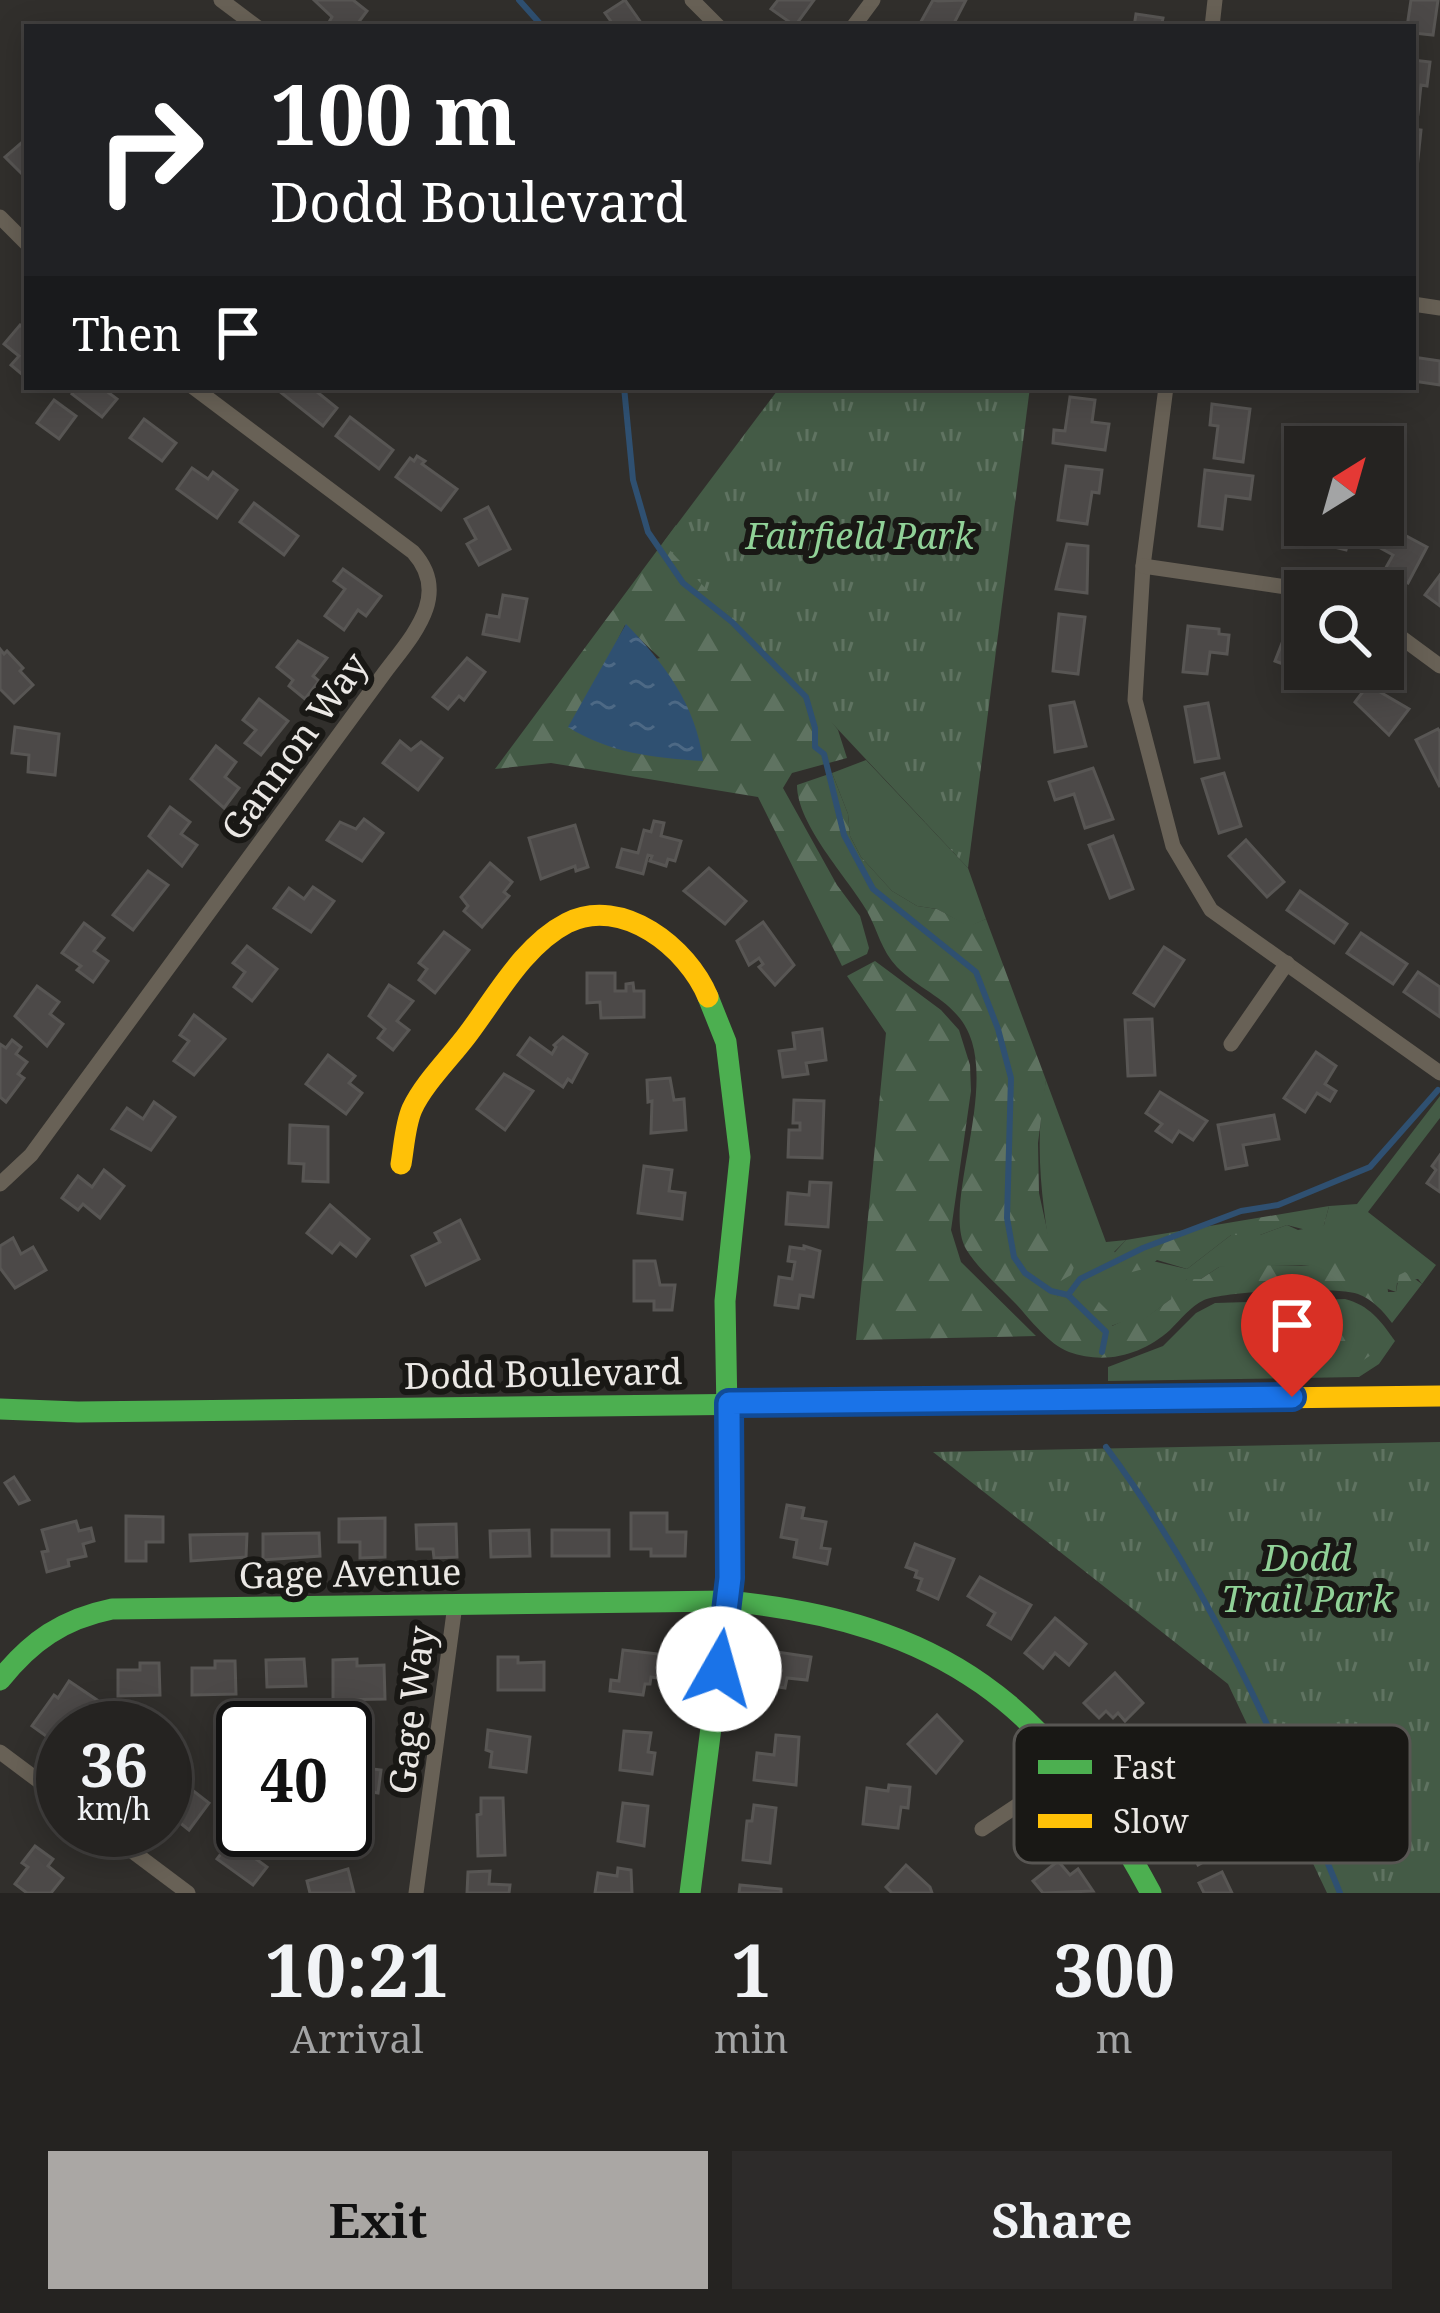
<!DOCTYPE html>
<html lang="en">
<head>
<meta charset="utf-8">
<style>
  body { margin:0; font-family:"Noto Serif",serif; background:#2d2b2a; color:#f1f3f6; height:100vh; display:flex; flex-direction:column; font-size:45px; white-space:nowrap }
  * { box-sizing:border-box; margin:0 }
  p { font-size:39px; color:#a3a4a5 }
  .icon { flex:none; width:66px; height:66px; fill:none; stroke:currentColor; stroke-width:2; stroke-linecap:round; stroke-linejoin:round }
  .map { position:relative; height:1893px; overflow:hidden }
  .panel { display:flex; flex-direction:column; background:#252321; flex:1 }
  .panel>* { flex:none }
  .guide { position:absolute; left:24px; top:24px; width:1392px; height:366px; border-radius:0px; box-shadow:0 6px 30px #0003,0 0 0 3px #42403f; background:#202124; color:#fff; overflow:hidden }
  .needle { width:78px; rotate:37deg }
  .tools { position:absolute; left:1284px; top:426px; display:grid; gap:24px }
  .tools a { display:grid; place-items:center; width:120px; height:120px; border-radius:0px; background:#252321; box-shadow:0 6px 30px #0003,0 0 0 3px #42403f; font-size:60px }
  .speed { position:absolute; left:36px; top:1701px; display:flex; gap:24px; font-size:60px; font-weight:700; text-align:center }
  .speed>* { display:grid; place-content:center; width:156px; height:156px; border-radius:50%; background:#252321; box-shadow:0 6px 30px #0003,0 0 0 3px #42403f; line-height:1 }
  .speed small { font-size:30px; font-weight:400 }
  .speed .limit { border:6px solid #111; border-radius:18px; background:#fff; color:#111 }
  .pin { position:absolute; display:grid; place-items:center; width:102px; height:102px; color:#fff; margin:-123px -51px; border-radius:50% 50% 50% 0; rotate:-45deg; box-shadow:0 0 12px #0007 }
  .pin .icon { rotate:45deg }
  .me { position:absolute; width:132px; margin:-66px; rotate:7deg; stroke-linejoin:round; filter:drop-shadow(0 0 9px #0008) }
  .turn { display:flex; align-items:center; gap:42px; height:252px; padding:0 48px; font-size:54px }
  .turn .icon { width:156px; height:156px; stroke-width:2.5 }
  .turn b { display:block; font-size:84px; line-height:102px }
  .then { display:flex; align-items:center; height:114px; padding:0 48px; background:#0003; gap:24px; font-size:45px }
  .eta { display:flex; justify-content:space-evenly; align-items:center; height:204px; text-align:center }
  .eta b { font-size:72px; font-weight:700; line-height:84px }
  .primary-button { display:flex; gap:24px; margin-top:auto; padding:24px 48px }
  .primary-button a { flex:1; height:138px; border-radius:0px; background:#aaa7a4; color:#111; font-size:48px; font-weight:700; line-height:138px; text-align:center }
  .primary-button a+a { background:#2d2b2a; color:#f1f3f6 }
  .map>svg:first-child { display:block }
  .grass { fill:#445b46 }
  .forest { fill:url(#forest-firs); fill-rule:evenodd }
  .park { fill:url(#park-tufts) }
  .water { fill:url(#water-ripples) }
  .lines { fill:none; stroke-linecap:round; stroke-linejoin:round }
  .stream { stroke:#2f5071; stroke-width:6 }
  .building { fill:#4c4948; stroke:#585654; stroke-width:3 }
  .street { stroke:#686156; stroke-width:15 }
  .fast { stroke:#4caf50; stroke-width:21 }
  .slow { stroke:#ffc107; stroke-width:21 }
  .route-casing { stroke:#114b97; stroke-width:30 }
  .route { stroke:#1a73e8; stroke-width:21 }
  .labels { text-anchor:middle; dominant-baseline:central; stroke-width:12; stroke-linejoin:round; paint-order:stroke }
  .park-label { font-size:36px; font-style:italic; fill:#90d197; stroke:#191815 }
  .street-label { font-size:36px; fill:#ebe8e5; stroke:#191815 }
  .key { fill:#191815; stroke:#585653; stroke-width:3 }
  .key-label { font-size:33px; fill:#ebe8e5 }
</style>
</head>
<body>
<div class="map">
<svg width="1440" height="1893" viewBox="0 0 1440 1893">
  <defs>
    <pattern id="forest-firs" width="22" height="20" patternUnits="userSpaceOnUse" patternTransform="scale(3)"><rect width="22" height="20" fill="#445b46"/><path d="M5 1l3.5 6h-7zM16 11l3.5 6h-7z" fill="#5f7361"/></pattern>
    <pattern id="park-tufts" width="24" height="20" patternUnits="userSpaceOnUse" patternTransform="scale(3)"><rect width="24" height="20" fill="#445b46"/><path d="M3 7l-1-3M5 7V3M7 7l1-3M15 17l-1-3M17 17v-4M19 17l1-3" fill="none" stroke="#5f7361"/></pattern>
    <pattern id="water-ripples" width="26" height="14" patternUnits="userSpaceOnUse" patternTransform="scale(3)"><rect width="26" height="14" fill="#2f5071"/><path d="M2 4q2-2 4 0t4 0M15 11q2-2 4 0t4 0" fill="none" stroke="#4d6985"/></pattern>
  </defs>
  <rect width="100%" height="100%" fill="#312f2c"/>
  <g class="grass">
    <path d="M866 760 968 868 986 919 969 927 937 909 917 906 892 891 861 857 850 836 848 814 832 773Z"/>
    <path d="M1046 1080 1106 1242 1126 1240 1114 1252 1187 1269 1231 1235H1260L1287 1225 1298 1230 1324 1225 1329 1206 1357 1204 1440 1096V1118L1368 1212 1436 1265 1422 1284 1418 1279 1397 1283 1396 1292 1321 1265 1219 1267 1201 1279H1187L1171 1299 1141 1322 1125 1321 1111 1326 1086 1306 1070 1305 1057 1296C1046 1223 1031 1155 1046 1080Z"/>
    <path d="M1345 1299C1369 1305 1381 1321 1395 1341L1379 1364 1359 1377 1108 1381V1367L1163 1346 1196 1313 1215 1303Z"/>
  </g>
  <g class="forest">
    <path d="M676 525 838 730 847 758 792 773 783 788 837 885 860 916 869 948 867 954 842 966 758 797 551 763 495 769ZM625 625 660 658 602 671Z"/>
    <path d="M832 773 848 814 850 836 861 857 892 891 917 906 937 909 969 926 986 919 1046 1080 1038 1143 1039 1193 1048 1234 1077 1259 1071 1275 1059 1282 1057 1296 1067 1299 1071 1305 1098 1301 1110 1313 1112 1326 1125 1320 1141 1321 1171 1299 1173 1289 1187 1279H1201L1219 1267 1233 1265 1301 1266 1345 1261 1372 1270 1387 1281 1388 1292H1396L1399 1275 1405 1272 1422 1284 1392 1323C1383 1311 1372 1299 1358 1294 1336 1286 1225 1291 1204 1300 1190 1307 1181 1319 1170 1330 1142 1355 1105 1365 1069 1352 1048 1344 1030 1319 1015 1303 999 1286 978 1269 966 1249 943 1208 991 1105 972 1042 960 1002 924 994 897 967 881 950 878 931 867 911 848 878 797 825 797 785Z"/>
    <path d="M875 961 941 1010 959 1030 970 1065 971 1091 951 1230 961 1262 1036 1336 856 1340 886 1033 847 976Z"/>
    <path d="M1329 1206 1324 1225 1314 1232 1287 1225 1260 1235H1231L1187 1269 1157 1260 1147 1268 1117 1276 1105 1271 1106 1262 1126 1240Z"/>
    <path d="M1364 1330 1377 1351 1362 1361 1313 1365 1303 1352 1308 1331Z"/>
  </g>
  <g class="park">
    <path d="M780 387H1030L968 868 663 543Z"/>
    <path d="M1440 1442V1893H1327L1228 1684 933 1452Z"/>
  </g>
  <path class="water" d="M626 624C664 663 696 705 703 761 654 758 609 753 568 727Z"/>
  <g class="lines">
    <g class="stream">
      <path d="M519 0 543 27"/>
      <path d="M624 387 633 480 648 532 683 583 732 622 806 697 815 728V747L824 754 844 835 873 889 976 972 998 1029 1011 1078 1007 1218 1014 1257 1025 1273 1051 1291 1068 1295 1106 1332 1102 1352"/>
      <path d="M1068 1295 1080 1279 1143 1248 1241 1211 1278 1205 1370 1167 1438 1090"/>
      <path d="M1106 1447C1206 1581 1277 1738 1340 1893"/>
    </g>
  </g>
  <g class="building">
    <path d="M314 0H353L367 11 355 27H336L329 22 332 17Z"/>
    <path d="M625 0 644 27H615L605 13Z"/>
    <path d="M778 0H814L795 26 771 9Z"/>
    <path d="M933 0 938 1 966 0 952 27H918Z"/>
    <path d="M1411 0H1438L1433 35 1413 33V27H1407Z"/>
    <path d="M1136 14 1163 18 1161 27H1134Z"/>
    <path d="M1413 60 1430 62 1427 86 1421 85 1418 114 1414 113 1413 120Z"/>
    <path d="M1413 129 1421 130 1415 188 1413 187Z"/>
    <path d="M27 138V173L24 176 5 157Z"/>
    <path d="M20 325 27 331 24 376 11 365 19 356 4 344Z"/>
    <path d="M1413 357 1440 361V385L1413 381Z"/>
    <path d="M77 387H101L117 399 102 417 72 394Z"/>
    <path d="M282 387H311L337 408 323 426 279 391Z"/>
    <path d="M1070 397 1095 400 1092 422 1109 424 1105 450 1053 443 1054 430 1065 431Z"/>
    <path d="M54 400 76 416 59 439 37 423Z"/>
    <path d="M1212 404 1250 409 1243 462 1214 458 1218 426 1210 425Z"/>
    <path d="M350 417 393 450 379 469 336 436Z"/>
    <path d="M144 419 176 443 162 461 130 438Z"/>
    <path d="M417 456 425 461 422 464 457 489 441 510 396 477 410 458 414 461Z"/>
    <path d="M1066 466 1102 470 1099 493 1092 492 1087 524 1058 520Z"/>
    <path d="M192 468 208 479 213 472 237 490 217 518 177 489Z"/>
    <path d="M1205 470 1253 476 1250 499 1226 496 1222 529 1199 526Z"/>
    <path d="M254 503 298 536 284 555 240 522Z"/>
    <path d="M488 507 510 549 479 565 467 544 476 539 465 519Z"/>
    <path d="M1296 513 1305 515V525L1352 527 1346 550 1290 536Z"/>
    <path d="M1384 524 1427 547 1408 583 1384 571 1393 555 1373 544Z"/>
    <path d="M1067 544 1088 546 1087 593 1056 589Z"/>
    <path d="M343 569 381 596 366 616 358 610 344 630 325 616 345 589 334 581Z"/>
    <path d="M1440 575V606L1425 595Z"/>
    <path d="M503 595 527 599 519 641 483 634 487 615 499 617Z"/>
    <path d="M1059 614 1085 617 1078 674 1053 671Z"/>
    <path d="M1188 626 1219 629V634L1229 635 1227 654 1210 652 1207 674 1183 672Z"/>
    <path d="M1284 638 1305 646V669H1331L1327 680 1275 661Z"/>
    <path d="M298 641 327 658 313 676 319 681 305 699 289 686 293 680 277 667Z"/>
    <path d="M0 649 4 654 7 651 23 668 20 671 33 685 14 703 0 689Z"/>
    <path d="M467 658 485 672 464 700 459 696 448 709 433 697Z"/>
    <path d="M1368 685 1409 709 1389 735 1355 702Z"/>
    <path d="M259 699 288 721 261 755 245 743 256 730 243 720Z"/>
    <path d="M1074 702 1086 746 1055 752 1050 706Z"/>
    <path d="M1208 703 1219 758 1195 762 1185 707Z"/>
    <path d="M15 727 59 734 55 775 28 772 29 755 12 753Z"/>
    <path d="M1438 729 1440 732V787L1416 740Z"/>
    <path d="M400 741 411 750 421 742 442 758 418 790 383 763Z"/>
    <path d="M216 746 236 762 225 777 239 788 224 808 191 779Z"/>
    <path d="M1093 768 1113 819 1085 828 1074 794 1055 800 1049 782Z"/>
    <path d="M1224 773 1241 826 1219 833 1202 779Z"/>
    <path d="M170 807 190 822 181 834 197 845 182 866 149 836Z"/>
    <path d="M364 819 383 833 362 861 327 840 340 822 356 829Z"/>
    <path d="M654 821 664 823 661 836 681 841 675 861 668 859 666 866 650 861 652 856 648 855 643 874 617 867 622 849 638 853 644 830 651 832Z"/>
    <path d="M575 825 588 867 576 871 575 866 541 879 529 838Z"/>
    <path d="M1113 836 1133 889 1110 898 1089 845Z"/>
    <path d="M1246 840 1284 882 1267 897 1229 856Z"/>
    <path d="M490 863 512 882 504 892 509 896 482 927 464 911 468 906 461 897Z"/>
    <path d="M709 868 746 901 725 924 684 891Z"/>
    <path d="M148 871 168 885 133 930 113 915Z"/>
    <path d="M313 887 334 901 311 932 274 908 289 888 304 899Z"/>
    <path d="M1300 891 1347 924 1334 943 1287 910Z"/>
    <path d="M763 922 794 965 775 985 759 967 763 964 759 958 749 965 737 941Z"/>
    <path d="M84 923 104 938 94 951 108 961 93 982 77 970 81 966 62 953Z"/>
    <path d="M444 932 469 950 435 993 419 980 427 969 419 963Z"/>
    <path d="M1361 933 1407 964 1393 984 1347 953Z"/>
    <path d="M247 946 277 969 252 1001 234 987 245 972 233 963Z"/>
    <path d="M1164 947 1184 960 1154 1006 1134 993Z"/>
    <path d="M1418 972 1440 987V1017L1404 992Z"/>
    <path d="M587 973H615V991H626V984L633 983 634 991H644V1017L601 1018 600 1002 587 1003Z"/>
    <path d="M389 985 413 1001 397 1021 409 1030 393 1050 378 1038 385 1029 369 1016Z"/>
    <path d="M37 986 59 1002 50 1014 63 1024 47 1046 15 1016Z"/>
    <path d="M194 1015 225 1039 194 1075 174 1061 189 1041 180 1035Z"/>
    <path d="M1152 1019 1155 1075 1128 1076 1125 1020Z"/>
    <path d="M822 1029 826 1060 806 1063 808 1074 783 1077 779 1051 795 1049 793 1033Z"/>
    <path d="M563 1037 587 1054 572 1082 568 1079 563 1087 518 1055 530 1038 552 1054 556 1047 554 1045Z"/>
    <path d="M12 1040 21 1047 16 1054 27 1062 18 1074 24 1078 6 1102 0 1097V1044L6 1048Z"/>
    <path d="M1316 1052 1336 1066 1325 1084 1336 1091 1330 1101 1317 1093 1305 1112 1284 1098Z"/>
    <path d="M328 1055 355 1076 349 1083 362 1093 346 1114 306 1084Z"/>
    <path d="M504 1074 533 1091 505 1130 477 1109Z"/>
    <path d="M670 1078 674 1100 684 1099 686 1130 651 1133 652 1101 648 1102 647 1080Z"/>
    <path d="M1160 1092 1207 1121 1193 1140 1179 1131 1172 1142 1156 1131 1162 1124 1146 1113Z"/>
    <path d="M794 1100 824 1101 822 1158 788 1157 789 1130H800V1123H793Z"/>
    <path d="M154 1102 175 1117 151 1150 112 1129 127 1108 143 1119Z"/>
    <path d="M1274 1115 1279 1139 1243 1145 1247 1165 1226 1169 1218 1125Z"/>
    <path d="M290 1125 328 1127V1182L303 1181 304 1164 289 1163Z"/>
    <path d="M1440 1155V1192L1427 1183 1436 1170 1432 1166Z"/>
    <path d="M644 1166 672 1170 669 1191 685 1193 682 1219 638 1213Z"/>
    <path d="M104 1170 124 1186 100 1218 83 1204 78 1210 62 1198 78 1176 92 1187Z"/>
    <path d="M810 1182 831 1183 828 1227 786 1224 788 1193 809 1195Z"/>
    <path d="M330 1205 369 1239 356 1256 340 1243 332 1253 307 1233Z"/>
    <path d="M460 1220 479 1259 426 1285 412 1256 440 1242 435 1233Z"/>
    <path d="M13 1238 21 1254 33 1247 46 1270 15 1288 0 1268V1246Z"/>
    <path d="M804 1246 820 1251 813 1297 800 1295 798 1308 775 1305 779 1277 792 1279 795 1262 788 1261 790 1247 804 1249Z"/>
    <path d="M634 1261H655L660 1285H675L672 1310H654V1301H634Z"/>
    <path d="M14 1477 29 1500 19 1504 5 1483Z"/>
    <path d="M787 1505 804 1508 802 1518 826 1522 821 1548 830 1549 827 1564 794 1557 797 1540 781 1537Z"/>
    <path d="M631 1513H667V1532H686L685 1556H651V1549H631Z"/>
    <path d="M126 1516 163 1517V1542H146V1561H126Z"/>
    <path d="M385 1518V1557L360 1558V1542H339V1519Z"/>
    <path d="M76 1521 79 1531 91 1528 94 1541 83 1544 86 1556 68 1560 69 1566 47 1572 42 1552 48 1551 42 1530Z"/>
    <path d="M456 1524 457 1557 434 1558 433 1549H417L416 1525Z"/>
    <path d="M529 1530 530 1556 491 1557 490 1531Z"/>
    <rect x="552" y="1530" width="57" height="26"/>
    <path d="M319 1533 320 1556 263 1560V1534Z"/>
    <path d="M247 1534 246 1557 191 1561 190 1535Z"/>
    <path d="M915 1544 954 1559 938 1599 918 1590 922 1579 915 1577 917 1571 906 1567Z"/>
    <path d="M980 1577 1031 1605 1011 1639 988 1625 995 1613 968 1596Z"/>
    <path d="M1055 1618 1086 1644 1069 1665 1055 1653 1043 1668 1025 1653Z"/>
    <path d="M623 1650 667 1655 664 1679 651 1677 650 1684H645L643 1695 610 1691 611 1680 619 1681Z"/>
    <path d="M770 1651 811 1657 807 1680 787 1678 785 1688 766 1685Z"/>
    <path d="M498 1657H518V1663L544 1662V1690H498Z"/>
    <path d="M304 1659 306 1686 267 1687 266 1660Z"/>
    <path d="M357 1659V1666L384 1665 385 1699 333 1700V1660Z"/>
    <path d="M215 1661H235L236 1694 192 1695V1668H215Z"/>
    <path d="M140 1663H159L160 1695 118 1696V1670H140Z"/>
    <path d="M1115 1673 1143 1703 1125 1721 1118 1713 1113 1718 1106 1711 1099 1718 1084 1703Z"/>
    <path d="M69 1681 97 1700 77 1728 67 1722 53 1741 32 1726 54 1695 58 1698Z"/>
    <path d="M937 1715 962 1741 936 1773 908 1744Z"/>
    <path d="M488 1730 530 1737 526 1772 490 1767 492 1752 486 1750Z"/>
    <path d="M624 1731 651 1733 648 1752 655 1753 652 1774 620 1770Z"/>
    <path d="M776 1735 799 1737 796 1785 754 1780 757 1753 774 1755Z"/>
    <path d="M349 1766 381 1770 378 1793 372 1792 370 1809 345 1806Z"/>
    <path d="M169 1772 209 1803 189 1830 174 1818 171 1822 165 1818V1777Z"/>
    <path d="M889 1785 910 1787 908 1808 901 1807 898 1828 863 1824 867 1788 888 1791Z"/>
    <path d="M1203 1794 1212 1813 1203 1817 1222 1852 1198 1865 1170 1810Z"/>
    <path d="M481 1798H503L505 1855 478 1856 477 1815 481 1814Z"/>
    <path d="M623 1803 648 1806 644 1846 618 1841Z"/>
    <path d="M754 1805 776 1808 770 1863 743 1860 747 1821H752Z"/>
    <path d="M237 1816 243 1821V1830H256L269 1840 256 1859 267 1867 253 1885 217 1859 230 1842 221 1836Z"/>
    <path d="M35 1846 53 1859 48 1866 63 1878 51 1893H27L15 1884 28 1867 22 1863Z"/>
    <path d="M1058 1861 1070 1875 1078 1869 1093 1891 1043 1893 1033 1881Z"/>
    <path d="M906 1865 930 1887 932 1893H892L886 1887Z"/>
    <path d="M618 1868 631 1870 632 1893H595L598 1873 617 1876Z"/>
    <path d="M348 1869 354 1893H310L307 1881Z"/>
    <path d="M490 1871 489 1884 510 1885 509 1893H467L468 1872Z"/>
    <path d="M1222 1872 1232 1893H1204L1199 1883Z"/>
    <path d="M740 1885 781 1889V1893H739Z"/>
  </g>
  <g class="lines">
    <g class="street">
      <path d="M221 0 257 27"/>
      <path d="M692 0 719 27"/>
      <path d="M853 27 873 0"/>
      <path d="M1212 27 1215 0"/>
      <path d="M0 217 27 244"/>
      <path d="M1413 304 1440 308"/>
      <path d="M1166 387 1143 566 1135 700 1173 846 1211 910 1440 1073"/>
      <path d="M1143 566 1314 591"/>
      <path d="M1383 624 1440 666"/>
      <path d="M1231 1044 1287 963"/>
      <path d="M0 1184 31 1155 385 672C412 636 452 595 413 552L193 387"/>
      <path d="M0 1752 63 1799"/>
      <path d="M982 1829 1075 1767"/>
      <path d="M104 1830 188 1893"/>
      <path d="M416 1893 455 1605"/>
    </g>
    <g class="fast">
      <path d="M0 1409 78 1412 1008 1401"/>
      <path d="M0 1680C31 1641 63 1619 112 1609L727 1601C943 1622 1050 1704 1151 1893"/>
      <path d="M690 1893 730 1578 725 1301 740 1157 726 1042 708 997"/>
    </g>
    <g class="slow">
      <path d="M401 1164C404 1147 405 1125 412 1109 424 1083 451 1057 468 1034 496 997 524 945 567 923 622 895 688 948 708 997"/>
      <path d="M1008 1401 1440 1396"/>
    </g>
  </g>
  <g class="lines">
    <defs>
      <path id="route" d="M719 1669 730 1578 729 1403 1292 1397"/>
    </defs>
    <use href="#route" class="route-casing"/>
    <use href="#route" class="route"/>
  </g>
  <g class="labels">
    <g class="park-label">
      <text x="860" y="535">Fairfield Park</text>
      <text x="1307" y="1557">Dodd<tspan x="1307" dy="41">Trail Park</tspan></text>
    </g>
    <g class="street-label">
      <text transform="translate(294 746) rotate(-54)">Gannon Way</text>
      <text transform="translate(543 1373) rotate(-1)">Dodd Boulevard</text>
      <text transform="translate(350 1573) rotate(-1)">Gage Avenue</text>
      <text transform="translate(411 1710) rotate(-83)">Gage Way</text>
    </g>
  </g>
  <rect x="1014" y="1725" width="396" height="138" rx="18" class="key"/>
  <rect x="1038" y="1760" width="54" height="14" fill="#4caf50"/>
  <rect x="1038" y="1814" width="54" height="14" fill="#ffc107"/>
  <g class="key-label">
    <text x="1113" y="1779">Fast</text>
    <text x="1113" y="1833">Slow</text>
  </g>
</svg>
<div class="tools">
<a><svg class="needle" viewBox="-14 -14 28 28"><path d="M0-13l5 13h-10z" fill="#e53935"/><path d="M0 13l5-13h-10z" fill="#a3a4a5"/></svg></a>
<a><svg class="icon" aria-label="search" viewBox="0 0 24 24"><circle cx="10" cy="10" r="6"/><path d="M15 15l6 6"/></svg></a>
</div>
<div class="speed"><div>36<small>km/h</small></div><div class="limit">40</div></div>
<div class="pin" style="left:1292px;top:1397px;background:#d93025"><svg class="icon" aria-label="arrive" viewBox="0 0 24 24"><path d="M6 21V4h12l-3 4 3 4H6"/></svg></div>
<svg class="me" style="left:719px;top:1669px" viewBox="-20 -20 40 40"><circle r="19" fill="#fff"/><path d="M0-13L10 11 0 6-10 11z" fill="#1a73e8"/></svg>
<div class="guide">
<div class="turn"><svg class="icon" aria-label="right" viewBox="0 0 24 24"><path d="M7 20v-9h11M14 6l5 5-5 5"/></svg><div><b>100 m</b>Dodd Boulevard</div></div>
<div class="then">Then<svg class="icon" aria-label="arrive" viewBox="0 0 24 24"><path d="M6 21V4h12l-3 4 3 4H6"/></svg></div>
</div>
</div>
<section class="panel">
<div class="eta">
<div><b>10:21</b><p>Arrival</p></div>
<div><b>1</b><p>min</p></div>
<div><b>300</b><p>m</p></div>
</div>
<div class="primary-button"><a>Exit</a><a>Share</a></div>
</section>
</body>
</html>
